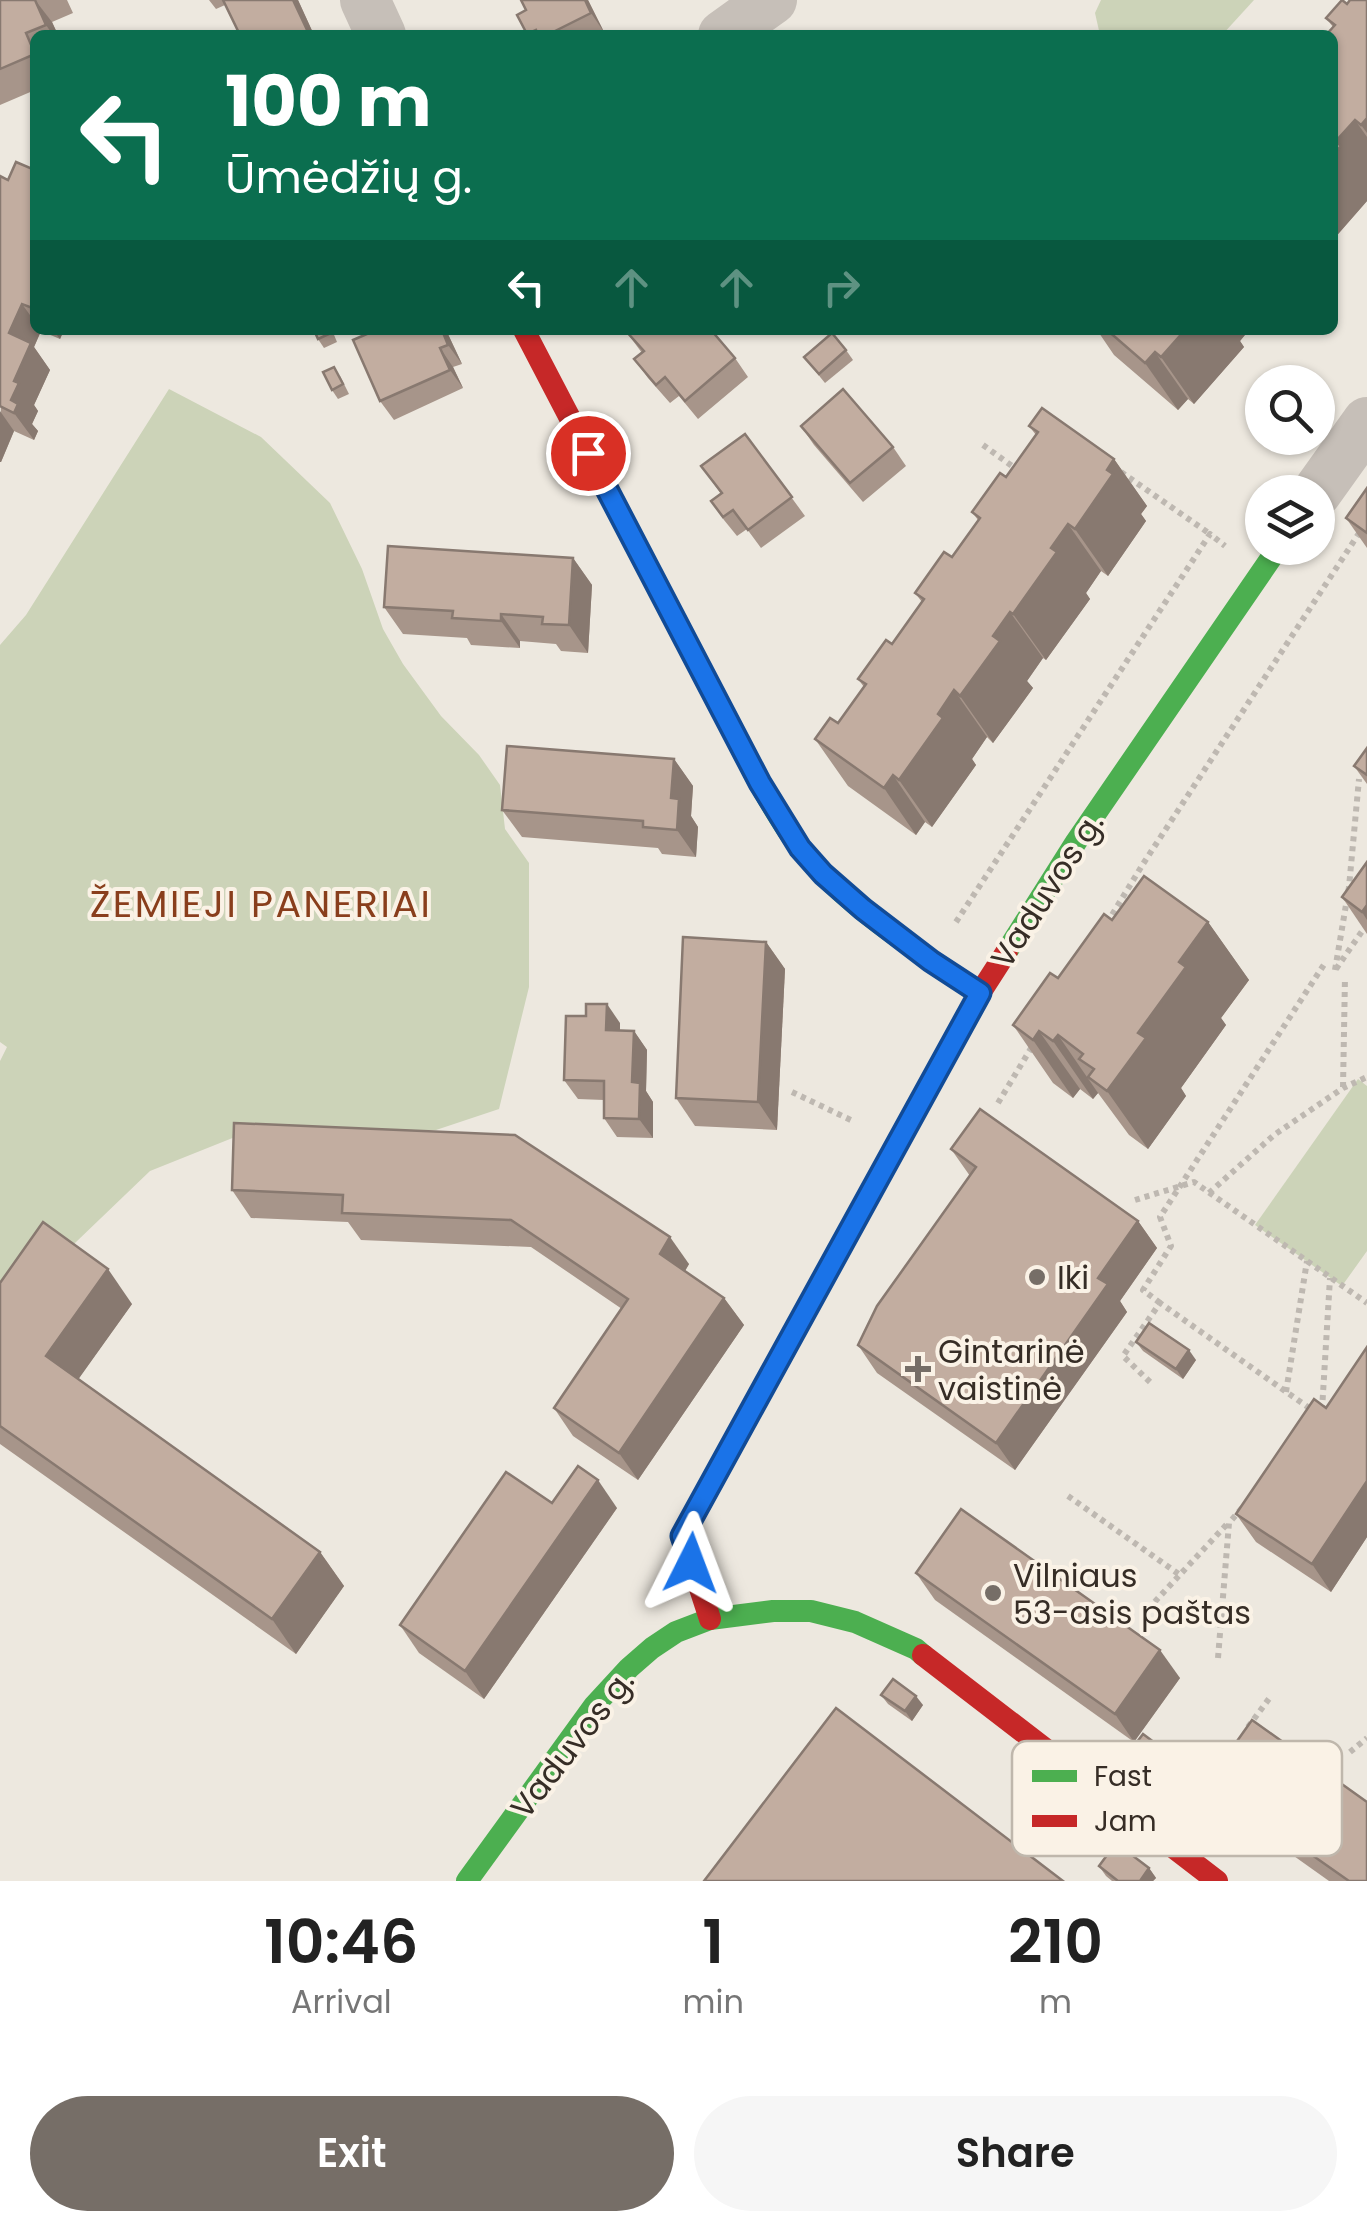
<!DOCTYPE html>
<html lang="en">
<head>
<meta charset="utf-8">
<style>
  body { margin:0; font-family:Poppins,sans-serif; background:#f6f6f6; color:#222; height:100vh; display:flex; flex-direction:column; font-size:38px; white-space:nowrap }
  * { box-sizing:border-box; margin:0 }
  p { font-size:32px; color:#767676 }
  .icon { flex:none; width:55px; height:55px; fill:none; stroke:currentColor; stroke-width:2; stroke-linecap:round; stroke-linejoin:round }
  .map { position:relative; height:1881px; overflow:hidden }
  .side { display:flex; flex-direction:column; background:#fff; flex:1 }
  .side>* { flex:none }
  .banner { position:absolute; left:30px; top:30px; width:1308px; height:305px; border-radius:15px; box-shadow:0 2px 8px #0004; background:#0b6e4f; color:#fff; overflow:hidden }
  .tools { position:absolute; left:1245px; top:365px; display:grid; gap:20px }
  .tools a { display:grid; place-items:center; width:90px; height:90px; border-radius:50%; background:#fff; box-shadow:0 2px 8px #0004; font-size:50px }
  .pin { position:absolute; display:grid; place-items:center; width:85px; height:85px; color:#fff; margin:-42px; border:5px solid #fff; border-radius:50%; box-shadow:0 2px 10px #0007 }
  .me { position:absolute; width:110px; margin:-55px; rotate:3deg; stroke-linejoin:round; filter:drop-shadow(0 0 8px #0008) }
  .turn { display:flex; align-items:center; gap:35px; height:210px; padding:0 30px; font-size:45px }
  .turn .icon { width:130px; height:130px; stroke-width:2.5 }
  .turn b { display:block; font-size:70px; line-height:85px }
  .lanes { display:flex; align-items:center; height:95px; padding:0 30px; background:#0003; justify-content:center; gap:50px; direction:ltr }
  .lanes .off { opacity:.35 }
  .eta { display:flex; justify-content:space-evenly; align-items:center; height:170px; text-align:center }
  .eta b { font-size:60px; font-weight:600; line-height:70px }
  .primary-button { display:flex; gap:20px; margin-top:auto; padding:20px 30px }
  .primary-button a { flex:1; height:115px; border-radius:60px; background:#766e67; color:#fff; font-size:40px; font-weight:600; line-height:115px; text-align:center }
  .primary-button a+a { background:#f6f6f6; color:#222 }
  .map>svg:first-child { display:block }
  .green { fill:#ccd3b8 }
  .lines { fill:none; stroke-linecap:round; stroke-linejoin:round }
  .path { stroke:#beb8b1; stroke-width:6; stroke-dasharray:5 5; stroke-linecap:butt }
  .street { stroke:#c6bfb8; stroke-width:50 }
  .fast { stroke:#4caf50; stroke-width:22 }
  .jam { stroke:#c62828; stroke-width:22 }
  .wall { fill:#a7958a }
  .shaded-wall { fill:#887970 }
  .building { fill:#c2ada0; stroke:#887970; stroke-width:2.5 }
  .route-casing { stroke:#114b97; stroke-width:25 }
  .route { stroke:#1a73e8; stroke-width:18 }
  .poi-dot { fill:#766e67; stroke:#faf2e6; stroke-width:4 }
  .labels { text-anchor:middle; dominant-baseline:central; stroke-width:8; stroke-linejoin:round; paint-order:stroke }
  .street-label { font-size:32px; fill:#362d26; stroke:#faf2e6 }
  .poi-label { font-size:32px; fill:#362d26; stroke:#faf2e6; text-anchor:start }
  .quarter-label { font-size:38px; letter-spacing:2.5px; fill:#893e1c; stroke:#faf2e6 }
  .key { fill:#faf2e6; stroke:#bfb7ac; stroke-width:2.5 }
  .key-label { font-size:28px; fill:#362d26 }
</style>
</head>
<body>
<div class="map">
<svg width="1367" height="1881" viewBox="0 0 1367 1881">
  <rect width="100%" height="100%" fill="#ede8df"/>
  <g class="green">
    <path d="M1101 0H1254L1222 35H1100L1095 13Z"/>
    <path d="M169 389 261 437 330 503 362 569 383 629 403 664 441 716 479 755 500 785 505 829 529 863V987L499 1109 436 1130 339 1135 235 1137 150 1171 51 1266 0 1298V1061L7 1047 0 1042V645L26 615Z"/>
    <path d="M1358 1079 1367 1086V1251L1342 1286 1255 1225Z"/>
  </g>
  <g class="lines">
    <g class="path">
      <path d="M983 445 1019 471"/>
      <path d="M1121 472 1210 534"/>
      <path d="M956 922 1210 534 1225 546"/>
      <path d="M1107 923 1143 864 1367 521"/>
      <path d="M1336 969 1367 924"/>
      <path d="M1335 970 1349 887 1359 779"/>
      <path d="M1343 1087 1345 977"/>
      <path d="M792 1092 855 1122"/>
      <path d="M998 1103 1033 1045"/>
      <path d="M1209 1193 1274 1135 1343 1088 1367 1077"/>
      <path d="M1135 1200 1194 1182 1367 1303"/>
      <path d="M1160 1303 1143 1290 1171 1246 1160 1217 1325 963"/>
      <path d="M1150 1382 1123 1356 1160 1303 1312 1410"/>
      <path d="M1286 1392 1307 1261"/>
      <path d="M1322 1410 1330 1278"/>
      <path d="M1068 1496 1180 1575"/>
      <path d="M1148 1609 1228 1523"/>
      <path d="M1218 1658 1229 1523 1242 1508"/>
      <path d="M1248 1727 1271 1696"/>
      <path d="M1350 1752 1367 1738"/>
      <path d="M1192 1804 1220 1765"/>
    </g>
    <g class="street">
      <path d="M365 0 381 35"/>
      <path d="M723 35 772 0"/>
      <path d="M1317 492 1367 422"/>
    </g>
    <g class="fast">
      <path d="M706 679C735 735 762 796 800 848 840 902 924 956 980 993"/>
      <path d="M1007 951 1076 842 1278 548"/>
      <path d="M467 1881 594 1706 629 1668 652 1648 676 1632 710 1619 773 1611H811L855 1622 916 1649 923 1655"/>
    </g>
    <g class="jam">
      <path d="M524 330 706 679"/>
      <path d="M710 1619 683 1536 980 993 1007 951"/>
      <path d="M923 1655 1217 1881"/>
    </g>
  </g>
  <g class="wall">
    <path d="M0 0H67L73 13 52 22 58 35H35V90L0 105Z"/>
    <path d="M209 0H298L314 35H240L225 5 216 9Z"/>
    <path d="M521 0H588L604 32 598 35H528L517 15 526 10Z"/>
    <path d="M1367 0V201L1332 241 1333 27 1326 18 1347 4Z"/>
    <path d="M35 170V330H64L60 339 41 331 34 347 50 370 34 405 38 411 32 424 38 431 34 440 14 431 1 462 0 176 8 180Z"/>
    <path d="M332 330 337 342 324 348 318 339Z"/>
    <path d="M376 330H446L462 364 453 367 463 388 394 420 380 401Z"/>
    <path d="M625 330 735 358 748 377 698 419 679 396 670 403 648 378 634 359 642 353Z"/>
    <path d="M1097 330H1249L1240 341 1244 347 1194 404 1188 399 1178 410 1114 355Z"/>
    <path d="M846 350 853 360 825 383 804 357Z"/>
    <path d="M340 376 349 394 338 399 332 390Z"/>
    <path d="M801 426 893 447 906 466 863 502 814 445Z"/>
    <path d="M1029 426 1114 459 1147 506 1141 514 1146 521 1108 576 1101 571 1086 593 1090 599 1046 660 1043 658 1027 681 1033 688 993 743 987 737 972 759 976 765 932 827 925 822 916 835 848 786 815 739 838 723 864 687 858 679 892 644 922 602 915 593 952 557 978 520 972 512 1006 477 1036 435Z"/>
    <path d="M745 434 805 516 761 548 747 529 737 536 724 520 711 501 721 494 702 467Z"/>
    <path d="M1367 488V548L1346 518Z"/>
    <path d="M573 558 592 585 588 653 561 651 556 644 520 641V648L471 645 467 638 403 634 384 607Z"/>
    <path d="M1367 748V784L1354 766Z"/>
    <path d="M674 759 693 786 691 816 698 827 696 857 662 854 658 848 522 837 502 810Z"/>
    <path d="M1367 862V934L1342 897Z"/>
    <path d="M1112 920 1208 922 1249 980 1221 1018 1226 1025 1181 1088 1186 1096 1148 1149 1129 1135 1098 1093 1093 1099 1080 1089 1073 1098 1053 1083 1013 1025Z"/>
    <path d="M766 942 785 969 777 1130 695 1126 676 1098Z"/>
    <path d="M620 1023V1030L634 1031 647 1050 646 1091 653 1102V1138L617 1137 604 1118V1100L578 1099 564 1080Z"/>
    <path d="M234 1123 689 1264 685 1271 724 1298 744 1325 638 1480 573 1436 554 1408 622 1309 531 1247 361 1240 348 1222 251 1218 232 1190Z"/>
    <path d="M951 1149 1138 1221 1157 1248 1120 1301 1127 1312 1015 1470 877 1373 858 1345 970 1176Z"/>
    <path d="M0 1283 132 1304 78 1379 320 1552 344 1586 296 1654 0 1444Z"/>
    <path d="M1136 1342 1196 1360 1183 1379 1143 1351Z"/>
    <path d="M1367 1347V1537L1331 1592 1256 1542 1236 1514 1326 1408Z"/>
    <path d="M552 1503 617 1508 484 1699 419 1653 400 1625Z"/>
    <path d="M916 1573 1180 1678 1134 1742 935 1600Z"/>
    <path d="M881 1695 923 1705 912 1721 888 1704Z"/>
    <path d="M1137 1742 1170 1758 1164 1767 1144 1752Z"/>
    <path d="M1208 1782 1367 1881H1329L1228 1809Z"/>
    <path d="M1099 1866 1149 1868 1156 1878 1153 1881H1112L1106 1876Z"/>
  </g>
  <g class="shaded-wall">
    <path d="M35 0 52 22 58 35H53L46 25Z"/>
    <path d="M294 0H298L314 35H310L308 32Z"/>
    <path d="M585 0H588L604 32 591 13Z"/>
    <path d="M1367 118V133L1361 125Z"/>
    <path d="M1355 120 1367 137V201L1332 241V156L1336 141Z"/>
    <path d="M22 304 35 322V330L41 331 34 347 50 370 34 405 38 411 32 424 38 431 34 440 14 413 11 400 9 333Z"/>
    <path d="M53 330H64L60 339Z"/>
    <path d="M442 330H446L462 364 448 345Z"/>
    <path d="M1185 330H1249L1240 341 1244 347 1194 404 1161 357Z"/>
    <path d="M440 348 453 367 463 388 450 370Z"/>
    <path d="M1155 352 1188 399 1178 410 1145 363Z"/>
    <path d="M0 411 14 431 1 462H0Z"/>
    <path d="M1114 459 1147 506 1141 514 1146 521 1108 576 1075 529Z"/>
    <path d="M1068 524 1101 571 1086 593 1090 599 1046 660 1013 614 1051 548Z"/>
    <path d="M573 558 592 585 588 653 569 625Z"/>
    <path d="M1010 612 1043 658 1027 681 1033 688 993 743 960 696 993 636Z"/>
    <path d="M501 614 520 641V648L501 621Z"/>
    <path d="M954 690 987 737 972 759 976 765 932 827 899 780 938 714Z"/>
    <path d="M674 759 693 786 691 816 698 827 696 857 677 830 671 798Z"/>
    <path d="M893 775 925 822 916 835 884 788Z"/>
    <path d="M1367 905V920L1362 912Z"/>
    <path d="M1208 922 1249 980 1221 1018 1226 1025 1181 1088 1186 1096 1148 1149 1107 1091 1179 962Z"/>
    <path d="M766 942 785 969 777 1130 758 1102Z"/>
    <path d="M607 1004 620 1023V1049L606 1030Z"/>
    <path d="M634 1031 647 1050 646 1091 653 1102V1138L639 1119 632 1082Z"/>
    <path d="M1039 1031 1080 1089 1073 1098 1033 1040Z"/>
    <path d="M1058 1035 1098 1093 1093 1099 1053 1041Z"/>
    <path d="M1138 1221 1157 1248 1120 1301 1127 1312 1015 1470 996 1443 1098 1278Z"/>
    <path d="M670 1237 689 1264 679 1281 660 1254Z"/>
    <path d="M108 1269 132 1304 70 1391 46 1356Z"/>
    <path d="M724 1298 744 1325 638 1480 619 1453Z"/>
    <path d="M1189 1350 1196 1360 1183 1379 1176 1369Z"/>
    <path d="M598 1480 617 1508 484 1699 465 1671Z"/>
    <path d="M1367 1481V1537L1331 1592 1312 1564Z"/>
    <path d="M320 1552 344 1586 296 1654 272 1619Z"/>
    <path d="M1160 1650 1180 1678 1134 1742 1115 1714Z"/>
    <path d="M916 1696 923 1705 912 1721 905 1711Z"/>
    <path d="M1163 1749 1170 1758 1164 1767 1157 1757Z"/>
    <path d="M1149 1868 1156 1878 1153 1881H1140Z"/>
  </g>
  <g class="building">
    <path d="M0 0H35L46 25 26 33 35 54 0 69Z"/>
    <path d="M223 0H293L308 32 302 35H240Z"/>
    <path d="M521 0H585L591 13 547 35H538L536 30 527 34 517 15 526 10Z"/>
    <path d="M1342 0 1347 4 1350 0H1367V118L1361 125 1355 120 1336 141 1341 146 1332 156V35H1326L1335 25 1326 18Z"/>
    <path d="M16 162 35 170V309L22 304 9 333 31 343 14 381 19 383 11 400 18 404 14 413 0 406V176L8 180Z"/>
    <path d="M314 330H330L331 333 318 339Z"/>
    <path d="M376 330H442L448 345 440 348 450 370 380 401 353 340Z"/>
    <path d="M625 330H711L735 358 685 401 665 377 656 385 634 359 644 351Z"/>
    <path d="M1107 330H1185L1161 357 1155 352 1145 363Z"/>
    <path d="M832 333 846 350 819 374 804 357Z"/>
    <path d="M334 367 343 384 332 390 323 372Z"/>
    <path d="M843 389 893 447 850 483 801 426Z"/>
    <path d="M1042 408 1114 459 1107 470 1113 474 1075 529 1068 524 1051 548 1057 552 1013 614 1010 612 993 636 1000 641 960 696 954 690 938 714 943 718 899 780 893 775 884 788 815 739 830 718 838 723 866 684 858 679 886 640 892 644 924 599 915 593 944 552 952 557 980 518 972 512 1000 473 1006 477 1038 432 1029 426Z"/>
    <path d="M745 434 792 497 748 530 733 510 723 517 711 501 722 493 701 466Z"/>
    <path d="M1367 488V533L1346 518Z"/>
    <path d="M388 546 573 558 569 625 542 624 543 617 501 614V621L452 618 453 611 384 607Z"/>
    <path d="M507 746 674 759 671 798 679 799 677 830 643 827V821L502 810Z"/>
    <path d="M1367 748V775L1354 766Z"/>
    <path d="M1367 862V905L1362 912 1342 897Z"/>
    <path d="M1144 876 1208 922 1179 962 1186 967 1138 1033 1146 1038 1107 1091 1088 1077 1094 1069 1079 1059 1083 1054 1058 1035 1053 1041 1039 1031 1033 1040 1013 1025 1050 973 1058 978 1104 914 1112 920Z"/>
    <path d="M683 937 766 942 758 1102 676 1098Z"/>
    <path d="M586 1004H607L606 1030 634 1031 632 1082 640 1083 639 1119 604 1118V1081L564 1080 566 1016H586Z"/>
    <path d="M980 1109 1138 1221 1098 1278 1108 1284 996 1443 858 1345 877 1306 976 1167 951 1149Z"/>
    <path d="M234 1123 515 1135 670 1237 660 1254 724 1298 619 1453 554 1408 628 1299 511 1220 342 1213 343 1195 232 1190Z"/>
    <path d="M43 1222 108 1269 46 1356 320 1552 272 1619 0 1426V1283Z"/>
    <path d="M1149 1323 1189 1350 1176 1369 1136 1342Z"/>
    <path d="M1367 1347V1481L1312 1564 1236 1514 1314 1399 1326 1408Z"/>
    <path d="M578 1466 598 1480 465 1671 400 1625 506 1472 552 1503Z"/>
    <path d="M961 1509 1160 1650 1115 1714 916 1573Z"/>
    <path d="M893 1679 916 1696 905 1711 881 1695Z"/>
    <path d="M836 1708 1063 1881H704Z"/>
    <path d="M1252 1720 1367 1802V1881H1349L1208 1782Z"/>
    <path d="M1143 1734 1163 1749 1157 1757 1137 1742Z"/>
    <path d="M1116 1843 1149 1868 1140 1881H1118L1099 1866Z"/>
  </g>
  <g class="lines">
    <defs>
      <path id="route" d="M588 453 760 783 800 848 823 874 863 909 931 961 980 993 682 1536 691 1563"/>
    </defs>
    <use href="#route" class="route-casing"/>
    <use href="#route" class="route"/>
  </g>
  <g class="poi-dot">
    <circle cx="1037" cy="1277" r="10"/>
    <path d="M913 1354h10v10h10v10h-10v10h-10v-10h-10v-10h10z"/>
    <circle cx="993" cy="1593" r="10"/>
  </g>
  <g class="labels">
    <g class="street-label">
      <text transform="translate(1047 890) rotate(-57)">Vaduvos g.</text>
      <text transform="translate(572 1744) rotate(-52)">Vaduvos g.</text>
    </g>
    <g class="poi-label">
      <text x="1057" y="1277">Iki</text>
      <text x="938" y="1351">Gintarinė<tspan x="938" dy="37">vaistinė</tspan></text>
      <text x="1013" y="1575">Vilniaus<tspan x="1013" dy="37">53-asis paštas</tspan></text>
    </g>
    <g class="quarter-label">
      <text x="261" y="903">ŽEMIEJI PANERIAI</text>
    </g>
  </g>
  <rect x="1012" y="1741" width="330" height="115" rx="15" class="key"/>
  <rect x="1032" y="1770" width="45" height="12" fill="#4caf50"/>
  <rect x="1032" y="1815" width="45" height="12" fill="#c62828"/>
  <g class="key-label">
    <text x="1094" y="1786">Fast</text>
    <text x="1094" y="1831">Jam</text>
  </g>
</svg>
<div class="tools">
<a><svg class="icon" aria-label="search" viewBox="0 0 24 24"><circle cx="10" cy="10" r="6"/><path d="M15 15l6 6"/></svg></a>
<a><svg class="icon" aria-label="layers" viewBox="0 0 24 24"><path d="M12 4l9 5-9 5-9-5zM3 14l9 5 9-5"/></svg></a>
</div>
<div class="pin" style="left:588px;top:453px;background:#d93025"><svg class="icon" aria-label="arrive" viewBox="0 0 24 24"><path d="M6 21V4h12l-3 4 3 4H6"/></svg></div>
<svg class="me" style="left:691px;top:1563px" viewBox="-20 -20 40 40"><path d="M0-17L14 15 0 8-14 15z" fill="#1a73e8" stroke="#fff" stroke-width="4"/></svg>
<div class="banner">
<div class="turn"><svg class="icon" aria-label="left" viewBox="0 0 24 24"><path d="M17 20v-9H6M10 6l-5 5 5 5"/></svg><div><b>100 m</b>Ūmėdžių g.</div></div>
<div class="lanes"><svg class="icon" aria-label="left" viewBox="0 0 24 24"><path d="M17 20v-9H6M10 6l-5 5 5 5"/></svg><svg class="icon off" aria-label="ahead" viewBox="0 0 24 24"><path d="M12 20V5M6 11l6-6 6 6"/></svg><svg class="icon off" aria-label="ahead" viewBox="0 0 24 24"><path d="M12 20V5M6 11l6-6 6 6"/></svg><svg class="icon off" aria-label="right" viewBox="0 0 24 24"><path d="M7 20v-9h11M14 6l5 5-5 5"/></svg></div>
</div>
</div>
<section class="side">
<div class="eta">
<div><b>10:46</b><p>Arrival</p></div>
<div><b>1</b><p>min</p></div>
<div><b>210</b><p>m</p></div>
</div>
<div class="primary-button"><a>Exit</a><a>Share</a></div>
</section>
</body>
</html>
